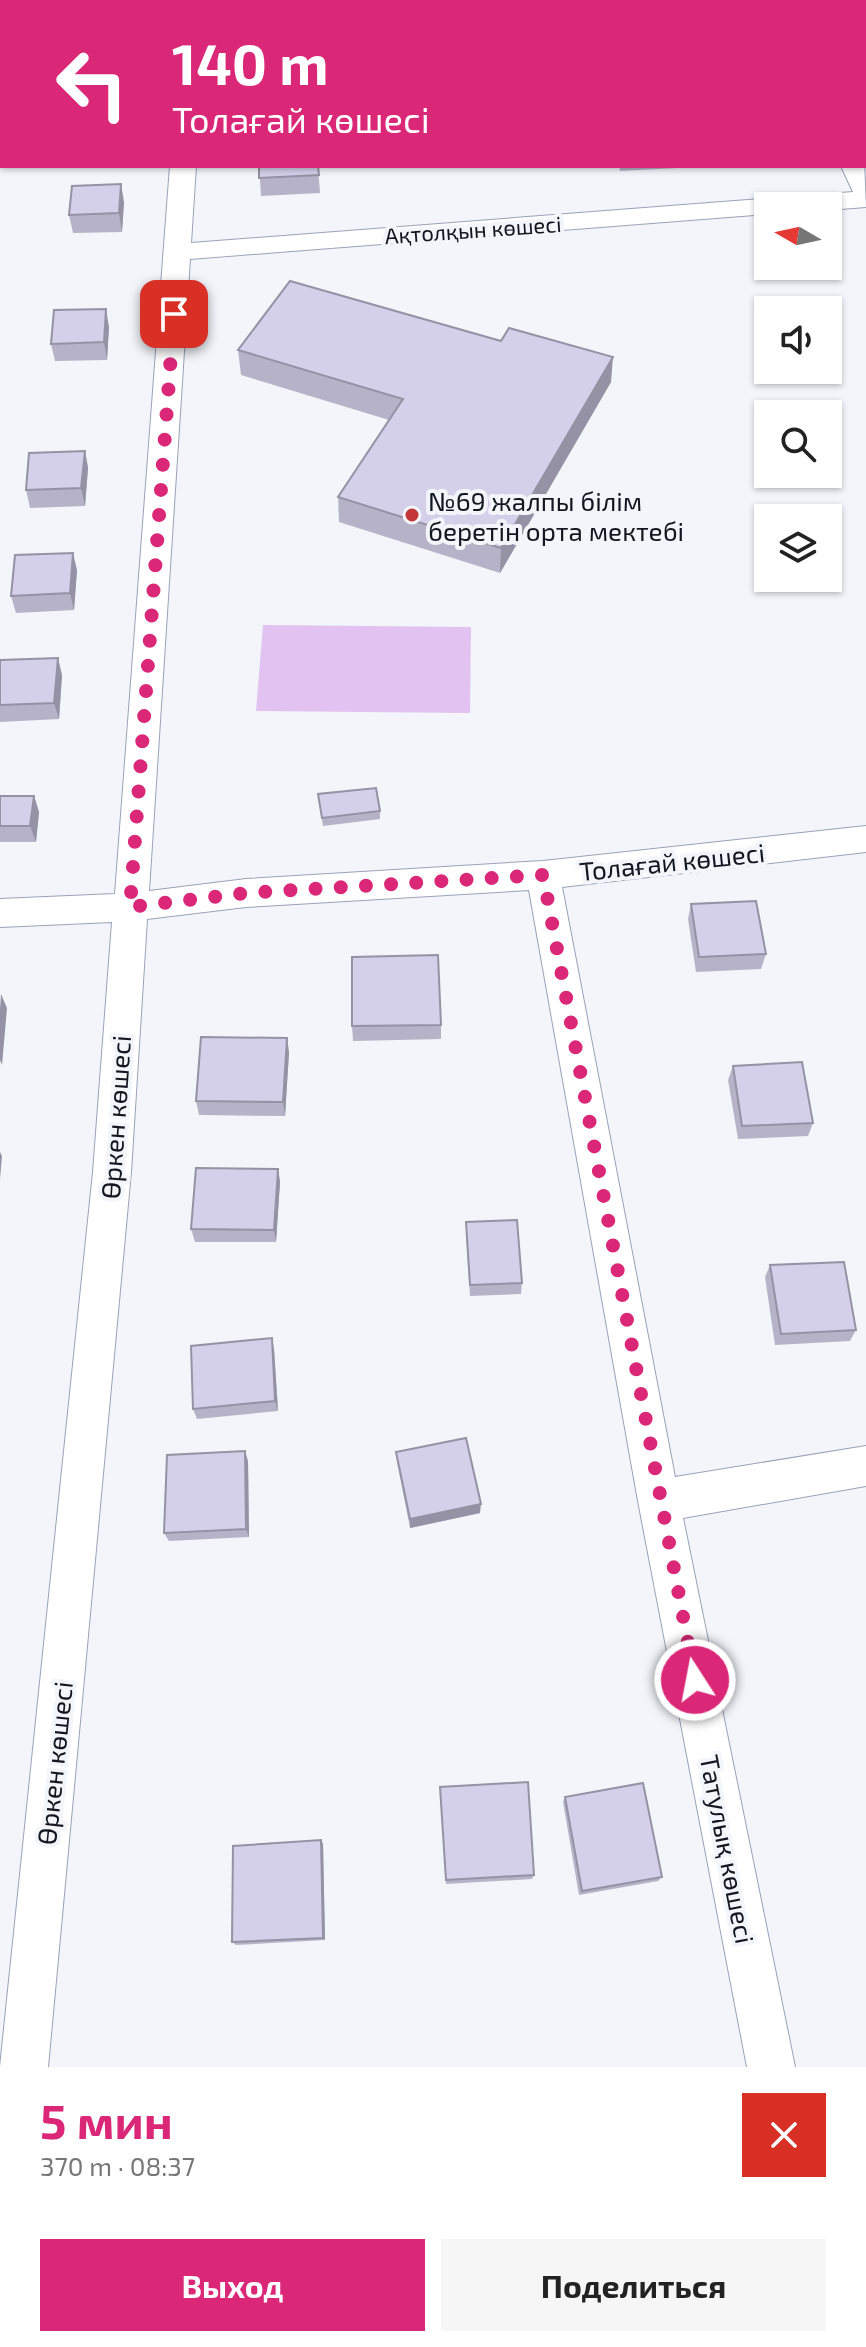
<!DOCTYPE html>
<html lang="ru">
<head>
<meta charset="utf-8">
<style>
  body { margin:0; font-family:"Exo 2",sans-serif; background:#f6f6f6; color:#222; height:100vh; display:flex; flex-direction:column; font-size:30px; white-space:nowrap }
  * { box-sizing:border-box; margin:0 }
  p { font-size:26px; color:#767676 }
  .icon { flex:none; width:44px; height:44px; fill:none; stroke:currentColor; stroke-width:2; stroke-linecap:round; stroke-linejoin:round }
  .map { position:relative; height:2067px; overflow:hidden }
  .panel { display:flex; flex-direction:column; background:#fff; flex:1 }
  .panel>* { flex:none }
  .guide { position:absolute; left:0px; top:0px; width:866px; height:168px; box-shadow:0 2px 6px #0004; background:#db2777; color:#fff; overflow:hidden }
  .needle { width:52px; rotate:279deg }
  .buttons { position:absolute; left:754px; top:192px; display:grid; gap:16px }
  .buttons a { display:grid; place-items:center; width:88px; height:88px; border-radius:0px; background:#fff; box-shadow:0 2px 6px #0004; font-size:40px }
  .pin { position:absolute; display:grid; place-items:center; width:68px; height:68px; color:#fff; margin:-34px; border-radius:16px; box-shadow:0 4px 12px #0006 }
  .me { position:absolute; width:88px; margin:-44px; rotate:349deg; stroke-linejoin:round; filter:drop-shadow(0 0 6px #0008) }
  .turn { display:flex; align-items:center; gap:28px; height:168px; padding:0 40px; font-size:36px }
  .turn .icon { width:104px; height:104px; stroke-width:2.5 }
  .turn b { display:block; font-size:56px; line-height:68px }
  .round { display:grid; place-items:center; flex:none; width:84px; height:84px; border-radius:0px; background:#f6f6f6 }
  .summary { display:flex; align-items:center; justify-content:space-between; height:136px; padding:0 40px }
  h1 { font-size:48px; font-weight:700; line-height:60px; color:#db2777 }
  .button { display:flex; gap:16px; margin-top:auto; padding:16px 40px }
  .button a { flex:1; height:92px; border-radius:0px; background:#db2777; color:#fff; font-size:32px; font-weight:700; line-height:92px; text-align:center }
  .button a+a { background:#f6f6f6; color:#222 }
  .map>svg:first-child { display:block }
  .green { fill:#e2c2f1 }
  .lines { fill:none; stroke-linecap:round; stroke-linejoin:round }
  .minor-casing { stroke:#99a2b8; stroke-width:2 }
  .minor { fill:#fff; fill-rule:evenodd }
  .wall { fill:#b6b3c9 }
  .shaded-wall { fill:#9492a4 }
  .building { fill:#d4d0ea; stroke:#9492a4; stroke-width:2 }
  .route { stroke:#db2777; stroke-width:14; stroke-dasharray:0 25.2 }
  .poi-dot { fill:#c43537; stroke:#f3f5fa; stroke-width:3 }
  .labels { text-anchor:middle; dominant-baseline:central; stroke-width:8; stroke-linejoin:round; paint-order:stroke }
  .far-street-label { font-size:22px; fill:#13161f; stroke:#f3f5fa }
  .poi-label { font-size:26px; fill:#13161f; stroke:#f3f5fa; text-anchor:start }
  .street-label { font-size:26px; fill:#13161f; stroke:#f3f5fa }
</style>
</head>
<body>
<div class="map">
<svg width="866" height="2067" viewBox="0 0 866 2067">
  <rect width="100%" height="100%" fill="#f3f5fa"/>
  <path class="green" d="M263 625 471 627 470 713 256 711Z"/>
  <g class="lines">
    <defs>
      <g id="minor">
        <rect x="183" y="0" width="24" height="2"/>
        <path d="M704 0H751L702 2Z"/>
        <path d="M763 0H787L788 2H764Z"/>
        <rect x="0" y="32" width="2" height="14"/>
        <path d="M864 162 866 207 828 210V206H768V214L190 259 149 891 246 879 543 861 866 826V852L562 887 675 1477 866 1446V1486L683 1518 795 2067H747L638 1501 529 890 246 907 147 919 131 1172 48 2067H0L93 1172 112 922 0 927V899L115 894 170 166H196L191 243 853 192 841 166H864Z"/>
      </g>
    </defs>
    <use href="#minor" class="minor-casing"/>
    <use href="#minor" class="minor"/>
  </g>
  <g class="wall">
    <path d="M259 166H318L320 193 261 196Z"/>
    <path d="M619 166H678V168L620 171Z"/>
    <path d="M124 202 122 232 73 233 69 215Z"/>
    <path d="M109 327 107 360 55 361 51 344Z"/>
    <path d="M501 341 611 382 500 573 339 522 338 497 389 420 241 375 238 350Z"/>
    <path d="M85 451 88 468 85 506 30 508 26 490Z"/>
    <path d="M77 570 74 610 16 613 11 596Z"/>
    <path d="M0 660 62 675 59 719 0 722Z"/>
    <path d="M318 794 380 811V819L323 826Z"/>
    <path d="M0 796H34L39 812 36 842H0Z"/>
    <path d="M691 904 766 954 761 969 696 972 688 919Z"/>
    <path d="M441 1025V1039L353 1041 352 1026Z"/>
    <path d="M289 1052 285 1116 199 1115 196 1101Z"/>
    <path d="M733 1066 813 1123 808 1136 738 1139 728 1080Z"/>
    <path d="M278 1169 280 1182 276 1242H195L191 1229Z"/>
    <path d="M466 1222 522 1283 521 1294 470 1296 466 1234Z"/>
    <path d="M770 1265 856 1330 850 1341 775 1345 765 1277Z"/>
    <path d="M274 1349 278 1411 197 1419 193 1409Z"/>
    <path d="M396 1452 480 1513 410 1528 397 1462Z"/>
    <path d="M248 1461 249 1537 169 1541 164 1533Z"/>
    <path d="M440 1787 534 1875 532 1879 446 1884Z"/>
    <path d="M565 1797 662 1877 658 1881 579 1895 563 1802Z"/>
    <path d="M321 1840 323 1844 325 1940 236 1945 232 1942Z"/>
  </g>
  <g class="shaded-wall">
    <path d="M121 184 124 202 122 232 119 213Z"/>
    <path d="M106 309 109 327 107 360 104 342Z"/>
    <path d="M613 357 611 382 500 573 501 548Z"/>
    <path d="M85 451 88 468 85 506 81 488Z"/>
    <path d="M73 553 77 570 74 610 70 593Z"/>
    <path d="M58 658 62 675 59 719 54 703Z"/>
    <path d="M34 796 39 812 36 842 30 826Z"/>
    <path d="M1 994 7 1008 2 1065 0 1060V1009Z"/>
    <path d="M287 1038 289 1052 285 1116 283 1102Z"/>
    <path d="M0 1152 2 1156 0 1179Z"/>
    <path d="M278 1169 280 1182 276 1242 274 1230Z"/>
    <path d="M272 1338 274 1349 278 1411 275 1401Z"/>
    <path d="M245 1451 248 1461 249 1537 246 1529Z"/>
    <path d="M481 1504 480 1513 410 1528V1519Z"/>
    <path d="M321 1840 323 1844 325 1940 323 1938Z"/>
  </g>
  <g class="building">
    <path d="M259 166H318L319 175 259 178Z"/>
    <path d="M121 184 119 213 69 215 72 186Z"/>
    <path d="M290 281 501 341 509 328 613 357 501 548 338 497 403 399 238 350Z"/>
    <path d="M106 309 104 342 51 344 54 310Z"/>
    <path d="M85 451 81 488 26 490 29 453Z"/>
    <path d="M73 553 70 593 11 596 15 555Z"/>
    <path d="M58 658 54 703 0 705V660Z"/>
    <path d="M376 788 380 811 322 818 318 794Z"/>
    <path d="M0 796H34L30 826H0Z"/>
    <path d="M756 901 766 954 699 957 691 904Z"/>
    <path d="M438 955 441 1025 352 1026V957Z"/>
    <path d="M201 1037 287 1038 283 1102 196 1101Z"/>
    <path d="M802 1062 813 1123 742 1126 733 1066Z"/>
    <path d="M196 1168 278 1169 274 1230 191 1229Z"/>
    <path d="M517 1220 522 1283 470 1285 466 1222Z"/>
    <path d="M844 1262 856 1330 781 1334 770 1265Z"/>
    <path d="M272 1338 275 1401 193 1409 191 1346Z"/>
    <path d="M466 1438 481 1504 410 1519 396 1452Z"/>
    <path d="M245 1451 246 1529 164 1533 167 1455Z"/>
    <path d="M528 1782 534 1875 446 1880 440 1787Z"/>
    <path d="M643 1783 662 1877 582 1891 565 1797Z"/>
    <path d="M321 1840 323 1938 232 1942 233 1846Z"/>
  </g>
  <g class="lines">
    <path class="route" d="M174 314 130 907 246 893 543 875 695 1680"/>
  </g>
  <circle class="poi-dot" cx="412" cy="515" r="8"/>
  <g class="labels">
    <g class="far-street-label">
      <text transform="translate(473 229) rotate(-4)">Ақтолқын көшесі</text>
    </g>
    <g class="poi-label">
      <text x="428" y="500">№69 жалпы білім<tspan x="428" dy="30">беретін орта мектебі</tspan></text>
    </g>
    <g class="street-label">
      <text transform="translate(672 861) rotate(-6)">Толағай көшесі</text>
      <text transform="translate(115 1117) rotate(-86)">Өркен көшесі</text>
      <text transform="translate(54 1763) rotate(-84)">Өркен көшесі</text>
      <text transform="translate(728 1849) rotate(79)">Татулық көшесі</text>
    </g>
  </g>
</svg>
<div class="buttons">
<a><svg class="needle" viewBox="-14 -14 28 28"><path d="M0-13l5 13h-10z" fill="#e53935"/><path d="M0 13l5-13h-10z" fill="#767676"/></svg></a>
<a><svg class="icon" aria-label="sound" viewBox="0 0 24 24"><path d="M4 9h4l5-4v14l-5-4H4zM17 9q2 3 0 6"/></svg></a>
<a><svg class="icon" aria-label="search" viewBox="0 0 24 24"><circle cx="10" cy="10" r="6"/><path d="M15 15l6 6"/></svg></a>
<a><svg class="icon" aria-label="layers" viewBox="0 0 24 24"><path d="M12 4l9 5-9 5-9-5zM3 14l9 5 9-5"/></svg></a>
</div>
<div class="pin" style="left:174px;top:314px;background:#d93025"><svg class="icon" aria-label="arrive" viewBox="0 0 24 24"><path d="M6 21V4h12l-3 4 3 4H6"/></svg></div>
<svg class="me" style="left:695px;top:1680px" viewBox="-20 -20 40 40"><circle r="17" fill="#db2777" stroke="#fff" stroke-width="3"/><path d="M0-11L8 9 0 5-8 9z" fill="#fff"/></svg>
<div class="guide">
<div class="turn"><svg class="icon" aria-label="left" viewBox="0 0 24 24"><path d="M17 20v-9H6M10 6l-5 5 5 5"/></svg><div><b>140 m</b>Толағай көшесі</div></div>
</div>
</div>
<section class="panel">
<div class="summary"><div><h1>5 мин</h1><p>370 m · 08:37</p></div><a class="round" style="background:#d93025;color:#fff"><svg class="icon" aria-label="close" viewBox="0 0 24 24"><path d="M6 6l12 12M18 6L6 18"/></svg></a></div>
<div class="button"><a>Выход</a><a>Поделиться</a></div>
</section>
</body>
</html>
